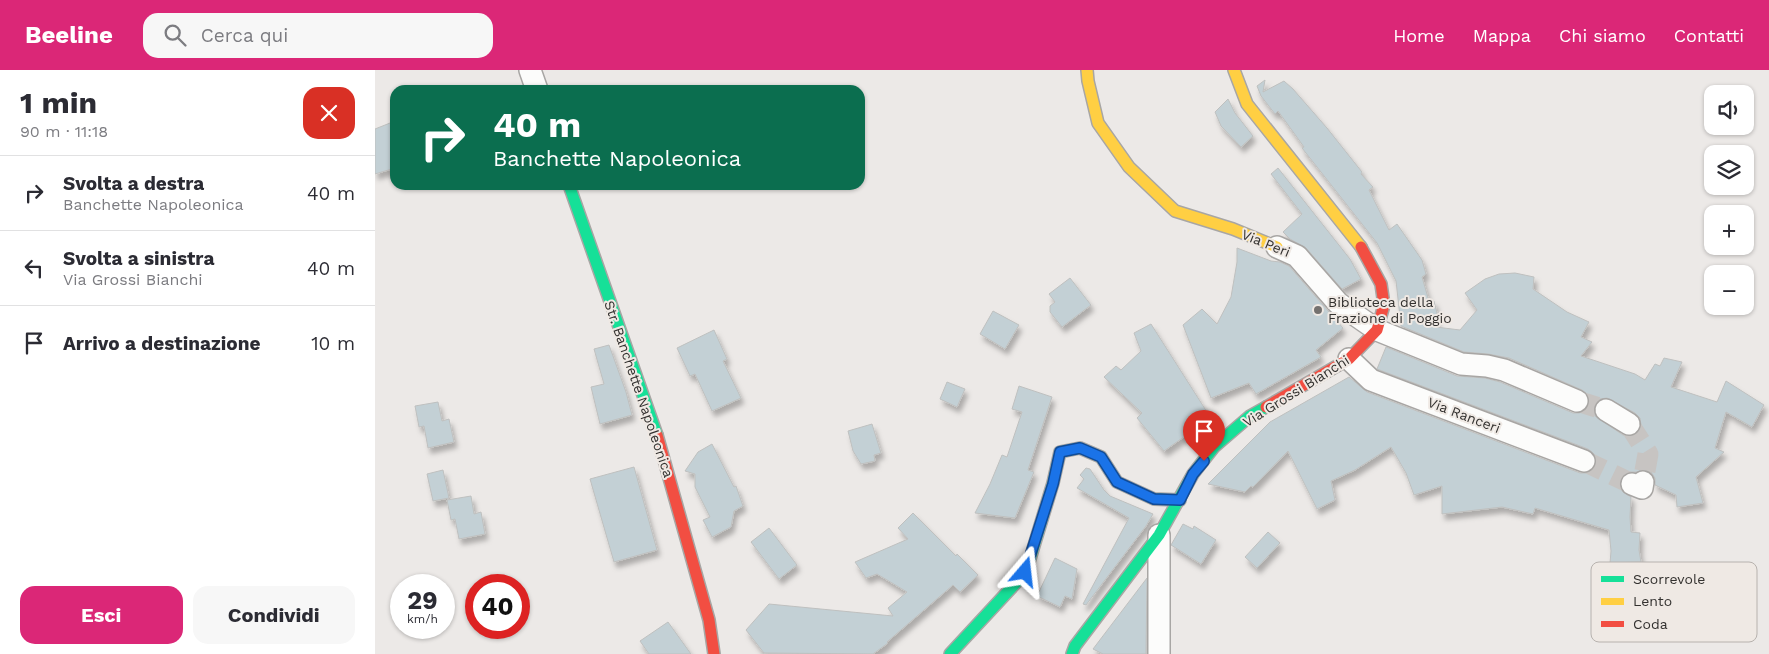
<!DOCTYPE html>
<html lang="it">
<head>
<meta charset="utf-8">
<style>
  body { margin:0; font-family:"Work Sans",sans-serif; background:#f7f7f7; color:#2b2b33; height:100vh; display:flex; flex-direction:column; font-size:19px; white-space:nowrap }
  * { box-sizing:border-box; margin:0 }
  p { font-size:16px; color:#7c7c81 }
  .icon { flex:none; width:28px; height:28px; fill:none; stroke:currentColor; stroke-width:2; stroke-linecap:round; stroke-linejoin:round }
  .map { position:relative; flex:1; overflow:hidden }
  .drawer { display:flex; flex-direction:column; background:#fff; width:375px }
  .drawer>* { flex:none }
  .banner { position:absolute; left:15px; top:15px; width:475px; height:105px; border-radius:15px; box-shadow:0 1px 4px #0004; background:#0b6e4f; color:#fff; overflow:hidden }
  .tools { position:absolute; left:1329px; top:15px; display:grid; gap:10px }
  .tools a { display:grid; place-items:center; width:50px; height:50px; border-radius:10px; background:#fff; box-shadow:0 1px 4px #0004; font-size:25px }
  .speed { position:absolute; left:15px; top:504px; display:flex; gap:10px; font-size:25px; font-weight:700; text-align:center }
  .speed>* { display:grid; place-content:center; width:65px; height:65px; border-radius:50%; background:#fff; box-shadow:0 1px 4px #0004; line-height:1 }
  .speed small { font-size:12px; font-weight:400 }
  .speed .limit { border:8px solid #d22; background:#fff; color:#111 }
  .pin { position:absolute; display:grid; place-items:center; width:42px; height:42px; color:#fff; margin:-51px -21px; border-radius:50% 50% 50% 0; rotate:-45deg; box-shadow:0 0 5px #0007 }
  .pin .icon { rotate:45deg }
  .me { position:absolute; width:55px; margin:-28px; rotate:17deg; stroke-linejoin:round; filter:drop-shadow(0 0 4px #0008) }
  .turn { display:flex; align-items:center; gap:18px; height:105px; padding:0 20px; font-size:22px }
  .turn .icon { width:65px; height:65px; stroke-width:2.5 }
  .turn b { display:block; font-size:35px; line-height:42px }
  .round { display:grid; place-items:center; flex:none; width:52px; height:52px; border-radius:15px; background:#f7f7f7 }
  .overview { display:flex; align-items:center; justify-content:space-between; height:85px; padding:0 20px }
  h1 { font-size:30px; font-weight:700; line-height:38px }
  .cta { display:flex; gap:10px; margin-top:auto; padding:10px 20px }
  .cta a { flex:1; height:58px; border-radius:15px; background:#db2777; color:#fff; font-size:20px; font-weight:700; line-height:58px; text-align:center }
  .cta a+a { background:#f7f7f7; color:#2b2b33 }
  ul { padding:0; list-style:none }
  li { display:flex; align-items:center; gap:15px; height:75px; padding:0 20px; border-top:1px solid #e1e1e2 }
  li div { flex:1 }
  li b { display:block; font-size:19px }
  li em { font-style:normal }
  header { display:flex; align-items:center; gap:30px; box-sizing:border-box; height:70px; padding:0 25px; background:#db2777; color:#fff }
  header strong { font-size:24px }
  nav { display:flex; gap:28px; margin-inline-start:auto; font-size:18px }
  .search { width:350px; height:45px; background:#f7f7f7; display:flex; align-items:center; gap:12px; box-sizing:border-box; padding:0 18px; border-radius:15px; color:#7c7c81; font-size:19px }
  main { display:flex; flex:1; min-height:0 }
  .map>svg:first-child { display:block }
  .building { fill:#c3d0d5; stroke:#bfc0bf; fill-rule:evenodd; filter:url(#shadow) }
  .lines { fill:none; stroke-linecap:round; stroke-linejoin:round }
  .street-tunnel { stroke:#c7c4c2; stroke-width:21; stroke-dasharray:21 11; stroke-linecap:butt }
  .street-casing { stroke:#a8a6a4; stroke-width:24 }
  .fast-casing { stroke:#a8a6a4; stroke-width:14 }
  .slow-casing { stroke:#a8a6a4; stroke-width:14 }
  .jam-casing { stroke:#a8a6a4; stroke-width:14 }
  .street { stroke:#fcfcfb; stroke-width:21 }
  .fast { stroke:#16e098; stroke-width:11 }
  .slow { stroke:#ffcf43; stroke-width:11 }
  .jam { stroke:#f24e42; stroke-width:11 }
  .route-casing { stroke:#114b97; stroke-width:12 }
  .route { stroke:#1a73e8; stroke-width:9 }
  .poi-dot { fill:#74716f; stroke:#efe9e4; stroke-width:2 }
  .labels { text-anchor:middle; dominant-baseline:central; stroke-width:4; stroke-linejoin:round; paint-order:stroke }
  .street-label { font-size:14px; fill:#33312f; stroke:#efe9e4 }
  .poi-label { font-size:14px; fill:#33312f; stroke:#efe9e4; text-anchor:start }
  .key { fill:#efe9e4; stroke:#b7b2ae; stroke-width:1 }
  .key-label { font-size:14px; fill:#33312f }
</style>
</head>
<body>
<header>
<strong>Beeline</strong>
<div class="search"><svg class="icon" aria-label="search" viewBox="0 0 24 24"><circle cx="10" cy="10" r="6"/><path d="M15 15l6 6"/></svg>Cerca qui</div>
<nav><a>Home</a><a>Mappa</a><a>Chi siamo</a><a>Contatti</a></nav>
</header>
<main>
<section class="drawer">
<div class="overview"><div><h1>1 min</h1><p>90 m · 11:18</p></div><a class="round" style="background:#d93025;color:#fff"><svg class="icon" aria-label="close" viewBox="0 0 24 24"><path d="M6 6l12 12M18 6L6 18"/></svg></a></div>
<ul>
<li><svg class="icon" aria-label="right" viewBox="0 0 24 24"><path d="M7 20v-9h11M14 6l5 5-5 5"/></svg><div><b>Svolta a destra</b><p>Banchette Napoleonica</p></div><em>40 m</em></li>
<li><svg class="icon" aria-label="left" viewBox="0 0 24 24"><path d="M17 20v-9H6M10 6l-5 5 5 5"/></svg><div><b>Svolta a sinistra</b><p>Via Grossi Bianchi</p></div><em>40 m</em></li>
<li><svg class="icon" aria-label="arrive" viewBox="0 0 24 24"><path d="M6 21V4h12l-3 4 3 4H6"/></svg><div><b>Arrivo a destinazione</b></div><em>10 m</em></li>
</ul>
<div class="cta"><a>Esci</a><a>Condividi</a></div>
</section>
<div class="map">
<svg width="1394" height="584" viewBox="0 0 1394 584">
  <defs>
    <filter id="shadow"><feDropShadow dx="3" dy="5.5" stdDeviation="2.5" flood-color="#0004"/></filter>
  </defs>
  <rect width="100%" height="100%" fill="#ece9e7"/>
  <g class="building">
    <path d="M890 10 888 22 909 11 918 19 952 58 987 102 986 104 998 117 994 120 1014 160 1022 154 1047 190 1051 204 1047 207 1054 231H1059L1062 243 1061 257 1085 260 1102 240 1090 223 1110 209 1124 204 1140 203 1159 207 1158 219 1192 242 1214 252 1206 267 1217 272 1206 286 1260 304 1270 310 1280 294 1285 296 1289 288 1307 292 1296 317 1342 332 1351 311 1389 335 1377 357 1351 342 1340 378 1349 382 1321 407 1328 433 1302 437 1301 425 1280 415V408L1276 402 1270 400 1261 402H1255L1249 405 1245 410V416L1248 422 1256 427 1255 447 1256 462 1265 463 1264 480 1266 492 1235 493 1236 481 1234 460 1160 438 1158 444 1127 437 1067 444V416L1039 425 1031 403 1016 377 980 400 956 411 960 430 942 439 913 381 878 417 876 416 870 422 833 414 895 352 974 307 992 322 1205 403H1210L1216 401 1221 395V389L1219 384 1213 379 1002 299 1011 277 1082 306 1110 308 1125 312 1198 343H1204L1209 341 1214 335V329L1212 324 1207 320 1134 288 1113 284 1089 282 1026 256 1021 211 1002 173 927 78 929 77 903 41 900 44 886 26 882 16ZM1232 328 1260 343 1265 348 1266 355 1264 361 1260 365 1254 366 1248 365 1220 346 1219 340 1221 333 1225 329Z"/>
    <path d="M853 29 860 43 878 66 866 77 846 56 840 42Z"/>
    <path d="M20 51V98L0 104V59Z"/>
    <path d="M903 98 975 189 986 209 967 219 931 178 915 169 908 162 927 144 896 104Z"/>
    <path d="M862 178 896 191 905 192 914 196 968 258 941 280 946 287 881 324 874 313 836 328 808 255 827 239 842 254 856 227 862 192Z"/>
    <path d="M695 208 716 235 687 257 675 242V236L680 232 674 224Z"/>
    <path d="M618 241 644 255 630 279 605 264Z"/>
    <path d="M776 254 832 342 823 348 827 354 789 381 762 348 767 343 729 307 741 296 746 300 766 281 759 263Z"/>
    <path d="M339 260 352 289 348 291 366 328 337 341 320 304 315 306 302 278Z"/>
    <path d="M234 275 251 322 257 345 225 354 216 317 229 314 219 279Z"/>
    <path d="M572 312 590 319 582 337 565 329Z"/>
    <path d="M644 316 677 327 653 400 659 402 640 448 600 443 615 414 627 385 632 387 647 342 637 339Z"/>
    <path d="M63 332 67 351 74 349 79 372 53 378 49 356 44 357 40 336Z"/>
    <path d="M497 354 506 383 499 385 500 391 486 394 478 381 473 361Z"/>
    <path d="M337 374 359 417 361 416 368 436 359 441 356 457 337 467 328 450 335 447 320 417V404L310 401 323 382Z"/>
    <path d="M259 397 282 480 239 492 215 409Z"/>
    <path d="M711 398 715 399 729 420 735 426 778 444 771 456 711 535 708 534 754 448 702 418 709 409 705 405Z"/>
    <path d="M68 400 74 428 58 431 52 404Z"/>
    <path d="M96 426 99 444 106 442 110 464 84 469 80 449 76 450 72 430Z"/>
    <path d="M538 443 581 486 582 484 603 505 585 522 578 515 512 572 513 573 498 584 389 583 371 560 394 534 518 546 513 538 532 522 502 504 491 508 480 492 533 469 523 458Z"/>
    <path d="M808 454 818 459 819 456 841 470 826 494 796 475Z"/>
    <path d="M394 458 422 495 404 509 376 472Z"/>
    <path d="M893 462 905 473 882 498 870 487Z"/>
    <path d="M680 488 702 499 697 529 690 526 685 537 662 526Z"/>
    <path d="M772 508 771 584H728L718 579Z"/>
    <path d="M293 552 316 584H274L265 571Z"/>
  </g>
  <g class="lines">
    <g class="street-tunnel">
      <path d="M1202 331 1231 340"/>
      <path d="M1254 354 1273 384 1268 412"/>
      <path d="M1209 391 1257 414"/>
    </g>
    <defs>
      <g id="street">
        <path d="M155 0 162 20"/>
        <path d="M902 177 922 186 963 233 1002 260 1086 294 1112 296 1129 300 1202 331"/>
        <path d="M974 289 996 310 1209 391"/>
        <path d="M1231 340 1254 354"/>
        <path d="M1257 414 1267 418 1268 412"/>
        <path d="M784 465V584"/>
      </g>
      <g id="fast">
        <path d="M194 115 282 365"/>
        <path d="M575 584 651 502 678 413 685 382 705 378 726 387 742 412 779 429 805 430"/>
        <path d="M697 584 700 576 784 465 818 404 839 377 875 346 891 337"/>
      </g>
      <g id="slow">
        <path d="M712 0 713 11 723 53 754 97 800 141 858 159 902 177"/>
        <path d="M859 0 872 34 986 177"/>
      </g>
      <g id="jam">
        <path d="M891 337 974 289 1002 260 1009 235 1006 214 986 177"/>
        <path d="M282 365 334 550 339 584"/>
      </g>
    </defs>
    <use href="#street" class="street-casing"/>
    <use href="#fast" class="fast-casing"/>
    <use href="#slow" class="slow-casing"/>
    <use href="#jam" class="jam-casing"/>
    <use href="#street" class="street"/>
    <use href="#fast" class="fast"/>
    <use href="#slow" class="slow"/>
    <use href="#jam" class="jam"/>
  </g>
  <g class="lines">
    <defs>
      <path id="route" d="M650 502 678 414 685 382 705 378 726 387 742 412 779 429 805 430 818 404 829 391"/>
    </defs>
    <use href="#route" class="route-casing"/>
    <use href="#route" class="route"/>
  </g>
  <circle class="poi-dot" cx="943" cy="240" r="5"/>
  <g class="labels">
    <g class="street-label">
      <text transform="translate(891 173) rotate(22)">Via Peri</text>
      <text transform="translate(264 319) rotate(71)">Str. Banchette Napoleonica</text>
      <text transform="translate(921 321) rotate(-32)">Via Grossi Bianchi</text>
      <text transform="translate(1089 345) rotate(21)">Via Ranceri</text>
    </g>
    <g class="poi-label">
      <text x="953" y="232">Biblioteca della<tspan x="953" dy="16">Frazione di Poggio</tspan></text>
    </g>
  </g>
  <rect x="1216" y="492" width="166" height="80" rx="8" class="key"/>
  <rect x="1226" y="506" width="23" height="6" fill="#16e098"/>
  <rect x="1226" y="528" width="23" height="7" fill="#ffcf43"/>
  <rect x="1226" y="551" width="23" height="6" fill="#f24e42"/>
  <g class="key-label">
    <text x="1258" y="514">Scorrevole</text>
    <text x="1258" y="536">Lento</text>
    <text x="1258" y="559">Coda</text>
  </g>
</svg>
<div class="tools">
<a><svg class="icon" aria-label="sound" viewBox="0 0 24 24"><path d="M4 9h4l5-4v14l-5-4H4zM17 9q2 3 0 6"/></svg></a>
<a><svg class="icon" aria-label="layers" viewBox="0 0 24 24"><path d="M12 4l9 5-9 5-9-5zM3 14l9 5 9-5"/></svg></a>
<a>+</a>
<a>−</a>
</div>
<div class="speed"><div>29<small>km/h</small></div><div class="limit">40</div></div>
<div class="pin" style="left:829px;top:391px;background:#d93025"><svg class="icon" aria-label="arrive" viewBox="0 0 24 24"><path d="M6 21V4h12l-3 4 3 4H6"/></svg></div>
<svg class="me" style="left:650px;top:502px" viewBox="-20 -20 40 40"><path d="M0-17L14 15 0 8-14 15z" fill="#1a73e8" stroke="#fff" stroke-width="4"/></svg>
<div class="banner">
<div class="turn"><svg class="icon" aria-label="right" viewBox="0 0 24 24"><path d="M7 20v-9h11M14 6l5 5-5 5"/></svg><div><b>40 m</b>Banchette Napoleonica</div></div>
</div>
</div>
</main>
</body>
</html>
